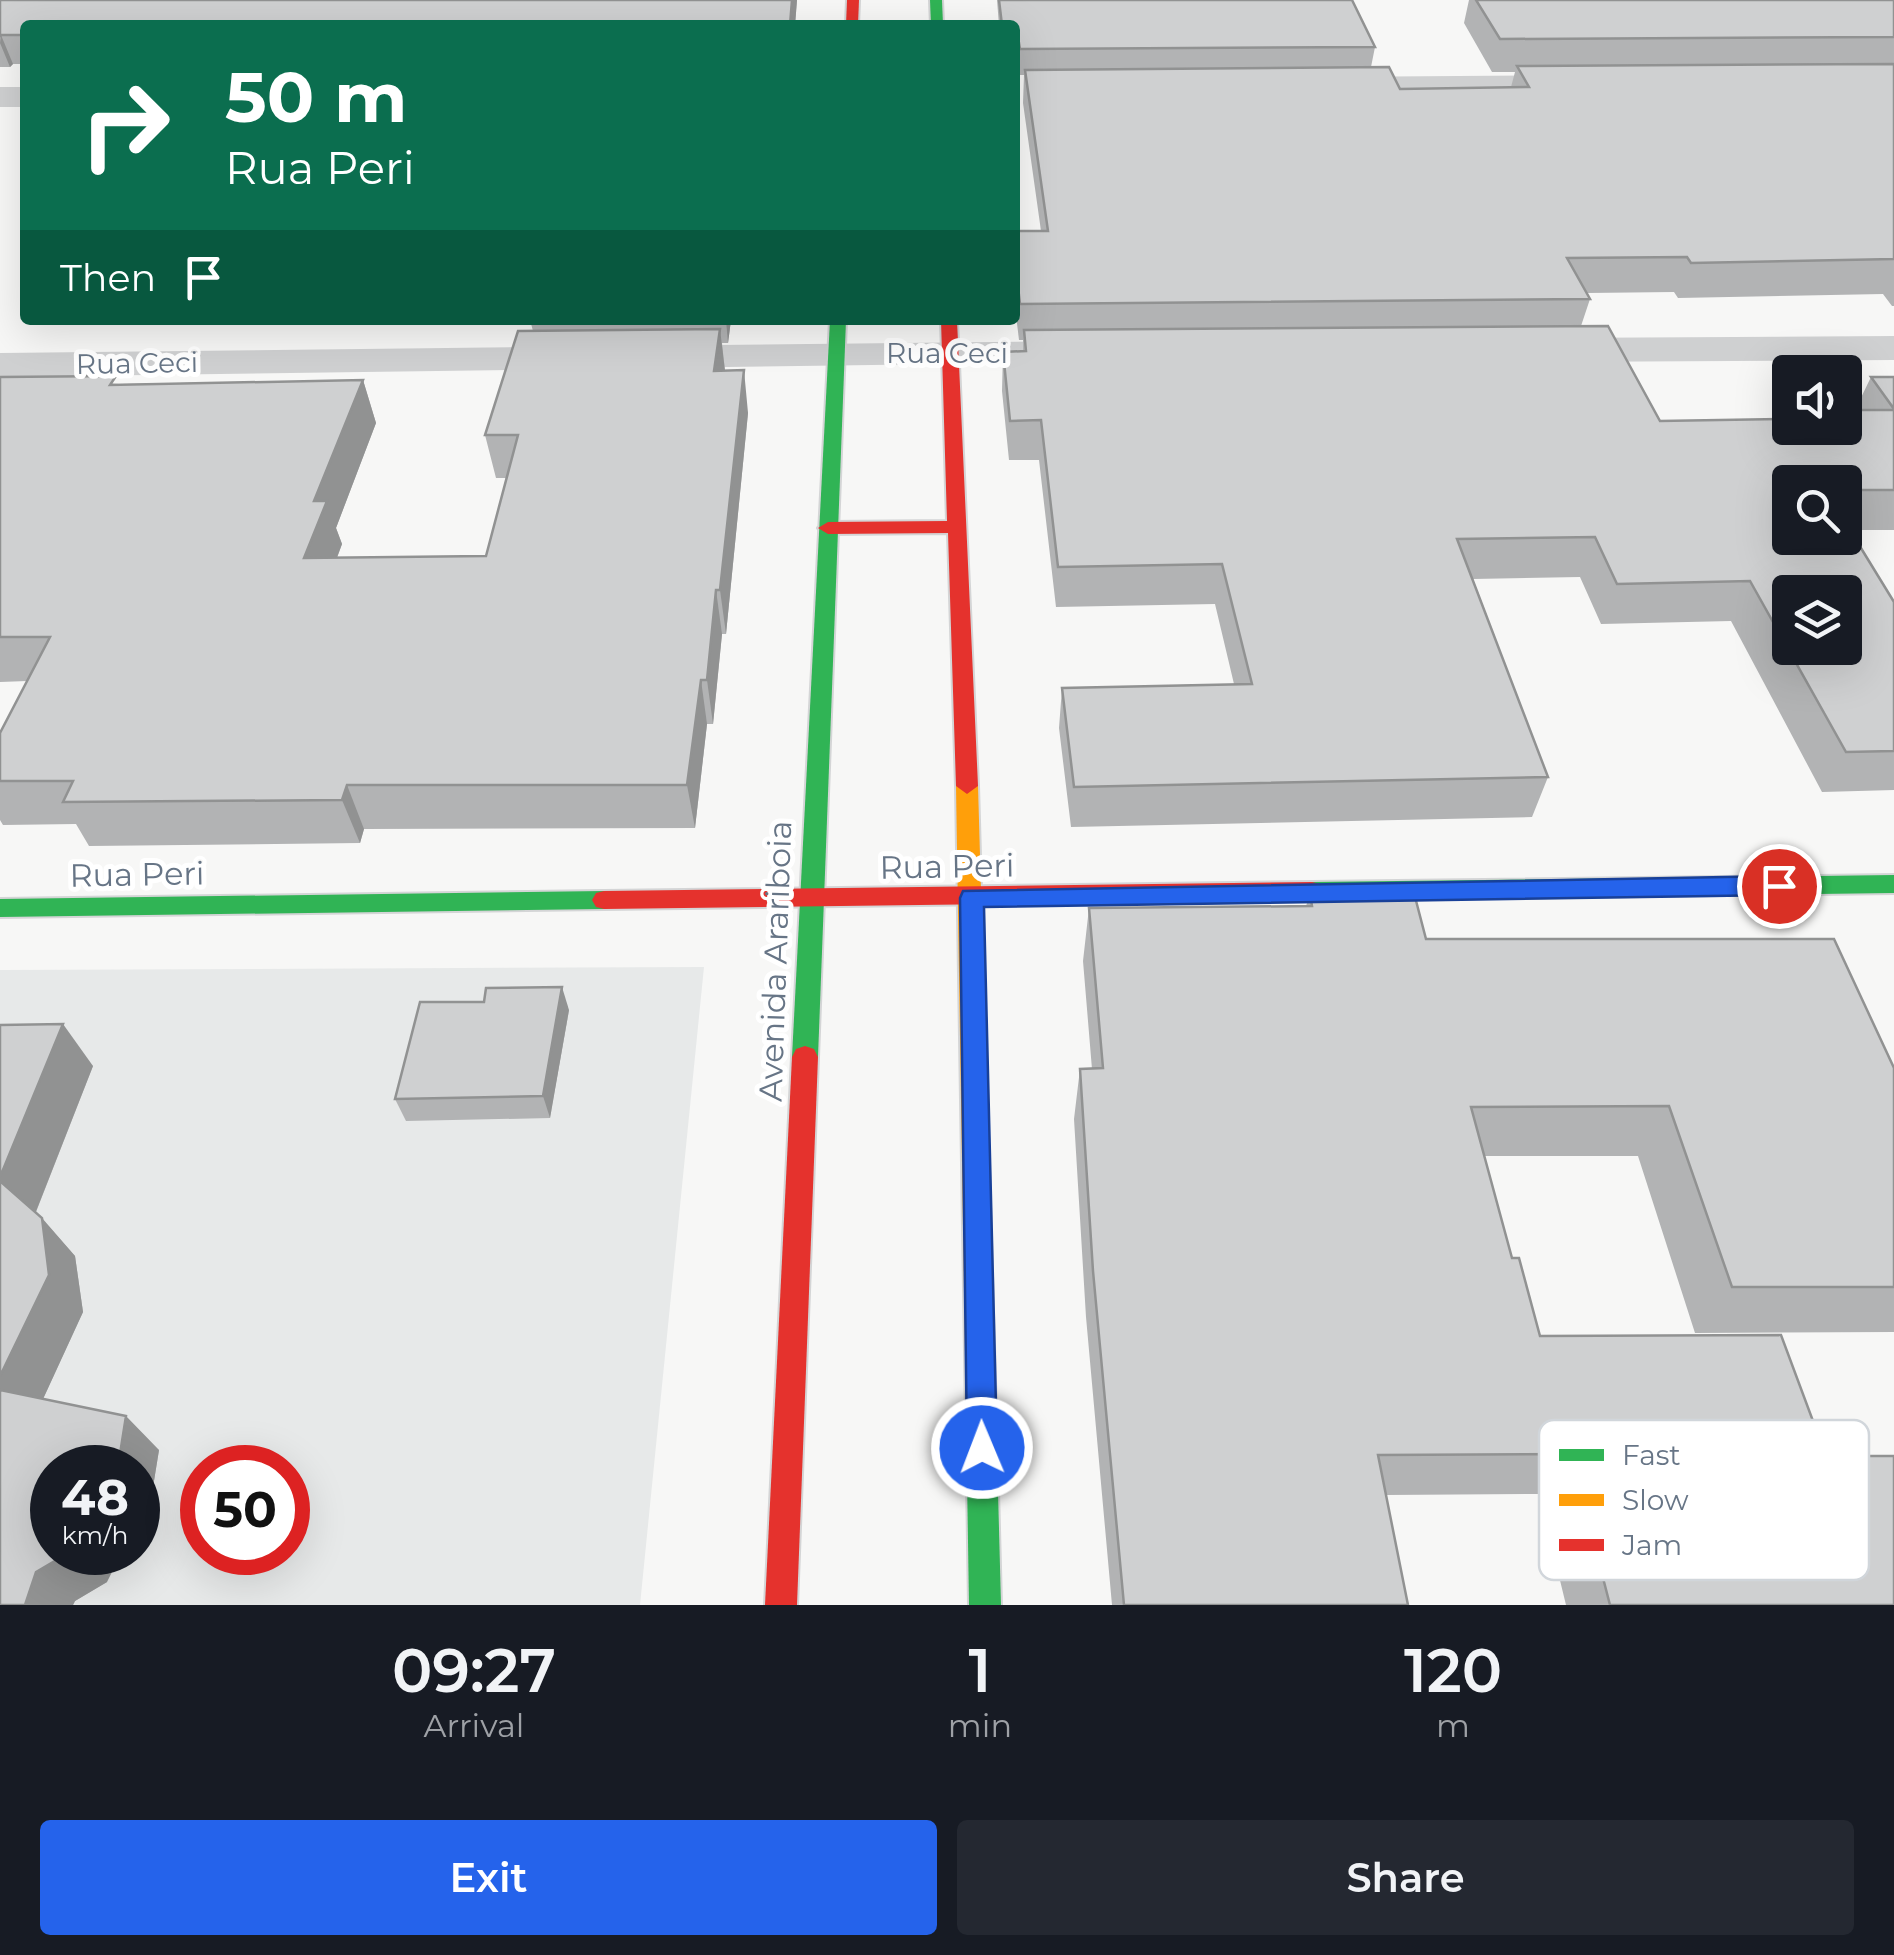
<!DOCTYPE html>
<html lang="en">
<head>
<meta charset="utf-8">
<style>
  body { margin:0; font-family:Montserrat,sans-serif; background:#242831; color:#f1f3f6; height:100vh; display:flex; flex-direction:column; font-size:38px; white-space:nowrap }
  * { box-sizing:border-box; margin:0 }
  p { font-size:32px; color:#9ea1a6 }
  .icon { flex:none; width:55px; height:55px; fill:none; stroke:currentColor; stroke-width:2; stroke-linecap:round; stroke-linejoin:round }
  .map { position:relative; height:1605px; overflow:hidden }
  .sheet { display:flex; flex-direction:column; background:#171b24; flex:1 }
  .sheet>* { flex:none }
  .guide { position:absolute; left:20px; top:20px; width:1000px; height:305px; border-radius:10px; box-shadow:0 10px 40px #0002; background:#0b6e4f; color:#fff; overflow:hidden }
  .fabs { position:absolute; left:1772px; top:355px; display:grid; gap:20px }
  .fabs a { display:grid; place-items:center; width:90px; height:90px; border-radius:10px; background:#171b24; box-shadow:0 10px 40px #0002; font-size:50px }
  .speed { position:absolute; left:30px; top:1445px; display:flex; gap:20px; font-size:50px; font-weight:700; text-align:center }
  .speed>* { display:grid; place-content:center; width:130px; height:130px; border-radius:50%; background:#171b24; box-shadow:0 10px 40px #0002; line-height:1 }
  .speed small { font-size:25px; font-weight:400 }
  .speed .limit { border:15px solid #d22; background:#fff; color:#111 }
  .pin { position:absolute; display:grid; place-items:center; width:85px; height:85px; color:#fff; margin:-42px; border:5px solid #fff; border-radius:50%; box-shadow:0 2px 10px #0007 }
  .me { position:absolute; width:110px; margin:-55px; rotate:359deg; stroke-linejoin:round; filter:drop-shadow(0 0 8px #0008) }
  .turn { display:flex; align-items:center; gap:35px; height:210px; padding:0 40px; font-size:45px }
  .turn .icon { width:130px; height:130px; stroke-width:2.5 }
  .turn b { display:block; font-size:70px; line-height:85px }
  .then { display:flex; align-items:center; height:95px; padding:0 40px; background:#0003; gap:20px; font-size:38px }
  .eta { display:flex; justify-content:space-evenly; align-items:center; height:170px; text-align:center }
  .eta b { font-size:60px; font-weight:600; line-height:70px }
  .button { display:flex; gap:20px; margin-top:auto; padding:20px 40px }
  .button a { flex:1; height:115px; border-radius:10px; background:#2563eb; color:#fff; font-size:40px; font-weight:600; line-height:115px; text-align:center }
  .button a+a { background:#242831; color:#f1f3f6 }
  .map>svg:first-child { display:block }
  .built { fill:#e7e9e9; fill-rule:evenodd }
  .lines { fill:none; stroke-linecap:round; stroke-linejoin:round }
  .fast-casing { stroke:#d4d5d6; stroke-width:4 }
  .slow-casing { stroke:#d4d5d6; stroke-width:4 }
  .jam-casing { stroke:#d4d5d6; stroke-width:4 }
  .street { fill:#cfd0d1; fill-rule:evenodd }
  .fast { fill:#30b455; fill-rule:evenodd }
  .slow { fill:#ff9f0a; fill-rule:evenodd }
  .jam { fill:#e5322d; fill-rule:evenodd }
  .wall { fill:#b2b3b4; fill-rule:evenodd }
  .shaded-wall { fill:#919292 }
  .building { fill:#cfd0d1; stroke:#919292; stroke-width:2.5; fill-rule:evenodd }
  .route { fill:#2563eb; stroke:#184099; stroke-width:2.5 }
  .labels { text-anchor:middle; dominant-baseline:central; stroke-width:10; stroke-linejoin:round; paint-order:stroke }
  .far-street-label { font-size:28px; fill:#677586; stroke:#fff }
  .street-label { font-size:32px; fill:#677586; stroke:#fff }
  .key { fill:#fff; stroke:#d1d6db; stroke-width:2.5 }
  .key-label { font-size:28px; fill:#677586 }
</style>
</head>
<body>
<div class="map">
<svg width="1894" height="1605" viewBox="0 0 1894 1605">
  <rect width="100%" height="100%" fill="#f7f7f6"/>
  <path class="built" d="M704 967 640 1605H0V970ZM52 1468H138V1552H52ZM202 1468H288V1552H202Z"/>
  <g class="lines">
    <defs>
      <g id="fast">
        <path d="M930 0H942L943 25H931Z"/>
        <path d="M830 320H846L818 1057 814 1065 805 1068 796 1065 792 1057Z"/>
        <path d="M1894 875V893L1312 900 1304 898 1300 891 1304 884 1312 882Z"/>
        <path d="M604 891 612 893 616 900 612 907 604 909 0 917V899Z"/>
        <path d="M981 1400 992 1404 996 1415 1001 1605H969L966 1415 970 1404Z"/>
      </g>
      <path id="slow" d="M967 778 978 786 996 1415 992 1426 981 1430 970 1426 966 1415 956 786Z"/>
      <g id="jam">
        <path d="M847 0H859L858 25H846Z"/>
        <path d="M941 320H957L978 786 967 794 956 786 948 533 828 534 818 528 828 522 947 521Z"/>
        <path d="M1312 882 1320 884 1324 891 1320 898 1312 900 604 909 596 907 592 900 596 893 604 891Z"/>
        <path d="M805 1046 814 1049 818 1057 797 1605H765L792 1057 796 1049Z"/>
      </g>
    </defs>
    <use href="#fast" class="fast-casing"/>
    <use href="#slow" class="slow-casing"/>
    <use href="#jam" class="jam-casing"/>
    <g class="street">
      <path d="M1586 75 1598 78 1603 85 1598 92 1322 97 1310 94 1305 87 1310 80 1322 77Z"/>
      <rect x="0" y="87" width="25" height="20"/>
      <path d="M1894 336V360L1547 362 1532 359 1526 350 1532 341 1547 338Z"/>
      <path d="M1076 341 1091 344 1097 353 1091 362 0 377V353Z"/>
    </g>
    <use href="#fast" class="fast"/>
    <use href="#slow" class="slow"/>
    <use href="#jam" class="jam"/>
  </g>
  <g class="wall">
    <path d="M0 0H797L795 25H25V64H13L10 67H0Z"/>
    <path d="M997 0H1352L1375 47 1371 67 1400 89 1511 87 1515 72H1492L1464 23 1469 0H1894V306H1892L1883 294 1678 298 1674 292 1587 293 1590 299 1581 326 1660 421 1773 419 1777 412 1855 410 1871 377H1894V530H1850L1894 602V790L1822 792 1731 621 1601 624 1580 577 1473 579 1548 777 1532 817 1071 827 1059 728 1062 688 1234 684 1215 604 1056 607 1039 460H1009L1002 391 1003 352H1023V340H1019L1015 307V231H1041L1023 103 1024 75H1019L1018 69H1015V25H999ZM1790 482H1845V538Z"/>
    <path d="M530 320H731L728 343H722L725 371 748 413 726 634H722L713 724H707L695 828 364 829 360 843 89 846 76 824 3 825 0 820V733L27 681 0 682V377L119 384 363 380 376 423 336 528 342 544 337 558 486 556 506 478H496L485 435 533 331Z"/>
    <path d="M1310 894 1426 939 1894 1068V1332L1695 1333 1638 1156H1484L1512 1258 1540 1336 1826 1456 1894 1605H1566L1539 1494 1386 1495 1408 1605H1112L1086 1317 1074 1119 1080 1069H1092L1083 961 1089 908 1306 906Z"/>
    <path d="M569 1010 550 1118 406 1121 395 1099Z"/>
    <path d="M0 1025 93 1066 36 1212 75 1256 83 1312 43 1399 159 1450 153 1487 140 1486 146 1505 138 1522V1468H52L107 1582 75 1601 73 1605H0Z"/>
  </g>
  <g class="shaded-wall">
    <path d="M792 0H797L795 25H790Z"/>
    <path d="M1 35 13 64 10 67 0 43Z"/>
    <path d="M726 320H731L728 343Z"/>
    <path d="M720 329 725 371H714Z"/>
    <path d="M744 370 748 413 726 634 720 590Z"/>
    <path d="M363 380 376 423 336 528 342 544 320 602 304 558 314 501Z"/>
    <path d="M716 590 722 634 713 724 707 680Z"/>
    <path d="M701 680 707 724 695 828 687 785Z"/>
    <path d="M347 785 364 829 360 843 342 800Z"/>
    <path d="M562 987 569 1010 550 1118 543 1096Z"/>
    <path d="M63 1024 93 1066 33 1219 0 1181V1177Z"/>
    <path d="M42 1218 75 1256 83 1312 32 1423 0 1394V1376Z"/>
    <path d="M126 1416 159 1450 153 1487 138 1472V1468H133L120 1454Z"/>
    <path d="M106 1453 121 1468H110Z"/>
    <path d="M138 1483 140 1486 146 1505 138 1522Z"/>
    <path d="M70 1552H122L107 1582 75 1601 73 1605H25L36 1572Z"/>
  </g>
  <g class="building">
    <path d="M0 0H792L790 25H430L431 22 25 25V35H1L0 37Z"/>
    <path d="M999 0H1352L1375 47 1020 49 1019 43H1015V25H1002Z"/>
    <path d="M1476 0H1894V37L1500 39Z"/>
    <path d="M1894 64V259L1691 263 1687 257 1567 258 1590 299 1020 304 1015 261V231H1048L1025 70 1389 67 1400 89 1529 87 1517 66Z"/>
    <path d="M1608 326 1660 421 1781 419 1777 412 1790 411V428H1845V410H1894V490H1845V482H1790V538H1845V522L1894 602V751L1846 752 1750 581 1617 584 1595 537 1457 539 1548 777 1074 787 1062 688 1252 684 1222 564 1058 567 1041 420 1010 421 1003 352 1026 351 1024 330ZM1790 592H1845V648H1790Z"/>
    <path d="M720 329 714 371 744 370 720 590H716L707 680H701L687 785H347L342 800 63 802 73 781H0V733L50 637H0V377L116 376 110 385 363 380 314 501H327L304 558 486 556 518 435H485L518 331Z"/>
    <path d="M1871 377H1894V409Z"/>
    <path d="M1414 893 1426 939H1834L1894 1068V1287H1732L1669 1106 1471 1107 1512 1258H1519L1540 1336 1781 1335 1826 1456H1894V1605H1610L1571 1454 1378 1455 1408 1605H1124L1093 1271 1080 1069 1103 1068 1089 908 1312 906 1310 894Z"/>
    <path d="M562 987 543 1096 395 1099 420 1002H484L486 988Z"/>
    <path d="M63 1024 0 1177V1025Z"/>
    <path d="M0 1181 42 1218 49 1275 0 1376Z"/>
    <path d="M0 1390 126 1416 120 1454 106 1453 110 1468H52V1552H70L36 1572 25 1605H0Z"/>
  </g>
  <path class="route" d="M1779 876 1791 886 1779 895 984 907 997 1448 993 1459 982 1463 971 1459 967 1448 960 898 963 891Z"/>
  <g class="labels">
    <g class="far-street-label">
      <text x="947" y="353">Rua Ceci</text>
      <text transform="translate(137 363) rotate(-1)">Rua Ceci</text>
    </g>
    <g class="street-label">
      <text transform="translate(947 866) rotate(-1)">Rua Peri</text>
      <text transform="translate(137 874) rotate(-1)">Rua Peri</text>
      <text transform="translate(775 961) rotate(-88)">Avenida Arariboia</text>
    </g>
  </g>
  <rect x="1539" y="1420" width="330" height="160" rx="15" class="key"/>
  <rect x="1559" y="1449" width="45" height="12" fill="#30b455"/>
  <rect x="1559" y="1494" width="45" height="12" fill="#ff9f0a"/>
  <rect x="1559" y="1539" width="45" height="12" fill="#e5322d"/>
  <g class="key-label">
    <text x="1622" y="1465">Fast</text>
    <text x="1622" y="1510">Slow</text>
    <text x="1622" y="1555">Jam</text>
  </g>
</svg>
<div class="fabs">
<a><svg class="icon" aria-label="sound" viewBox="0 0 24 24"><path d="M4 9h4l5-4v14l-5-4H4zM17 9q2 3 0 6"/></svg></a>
<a><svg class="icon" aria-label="search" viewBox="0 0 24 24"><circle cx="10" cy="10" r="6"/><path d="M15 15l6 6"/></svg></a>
<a><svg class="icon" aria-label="layers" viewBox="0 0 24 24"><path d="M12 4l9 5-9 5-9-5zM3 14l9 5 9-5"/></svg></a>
</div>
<div class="speed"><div>48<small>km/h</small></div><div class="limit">50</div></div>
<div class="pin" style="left:1779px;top:886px;background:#d93025"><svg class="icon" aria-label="arrive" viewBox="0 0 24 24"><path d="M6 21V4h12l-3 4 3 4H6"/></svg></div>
<svg class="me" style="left:982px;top:1448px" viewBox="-20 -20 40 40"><circle r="17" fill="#2563eb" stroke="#fff" stroke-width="3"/><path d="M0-11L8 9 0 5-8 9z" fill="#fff"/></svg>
<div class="guide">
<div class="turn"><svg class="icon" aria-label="right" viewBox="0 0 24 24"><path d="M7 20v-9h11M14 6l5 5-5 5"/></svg><div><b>50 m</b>Rua Peri</div></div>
<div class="then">Then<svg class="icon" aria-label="arrive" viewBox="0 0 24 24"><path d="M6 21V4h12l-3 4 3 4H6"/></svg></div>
</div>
</div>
<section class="sheet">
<div class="eta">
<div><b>09:27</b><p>Arrival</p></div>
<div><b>1</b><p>min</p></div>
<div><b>120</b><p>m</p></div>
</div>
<div class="button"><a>Exit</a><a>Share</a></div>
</section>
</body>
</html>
